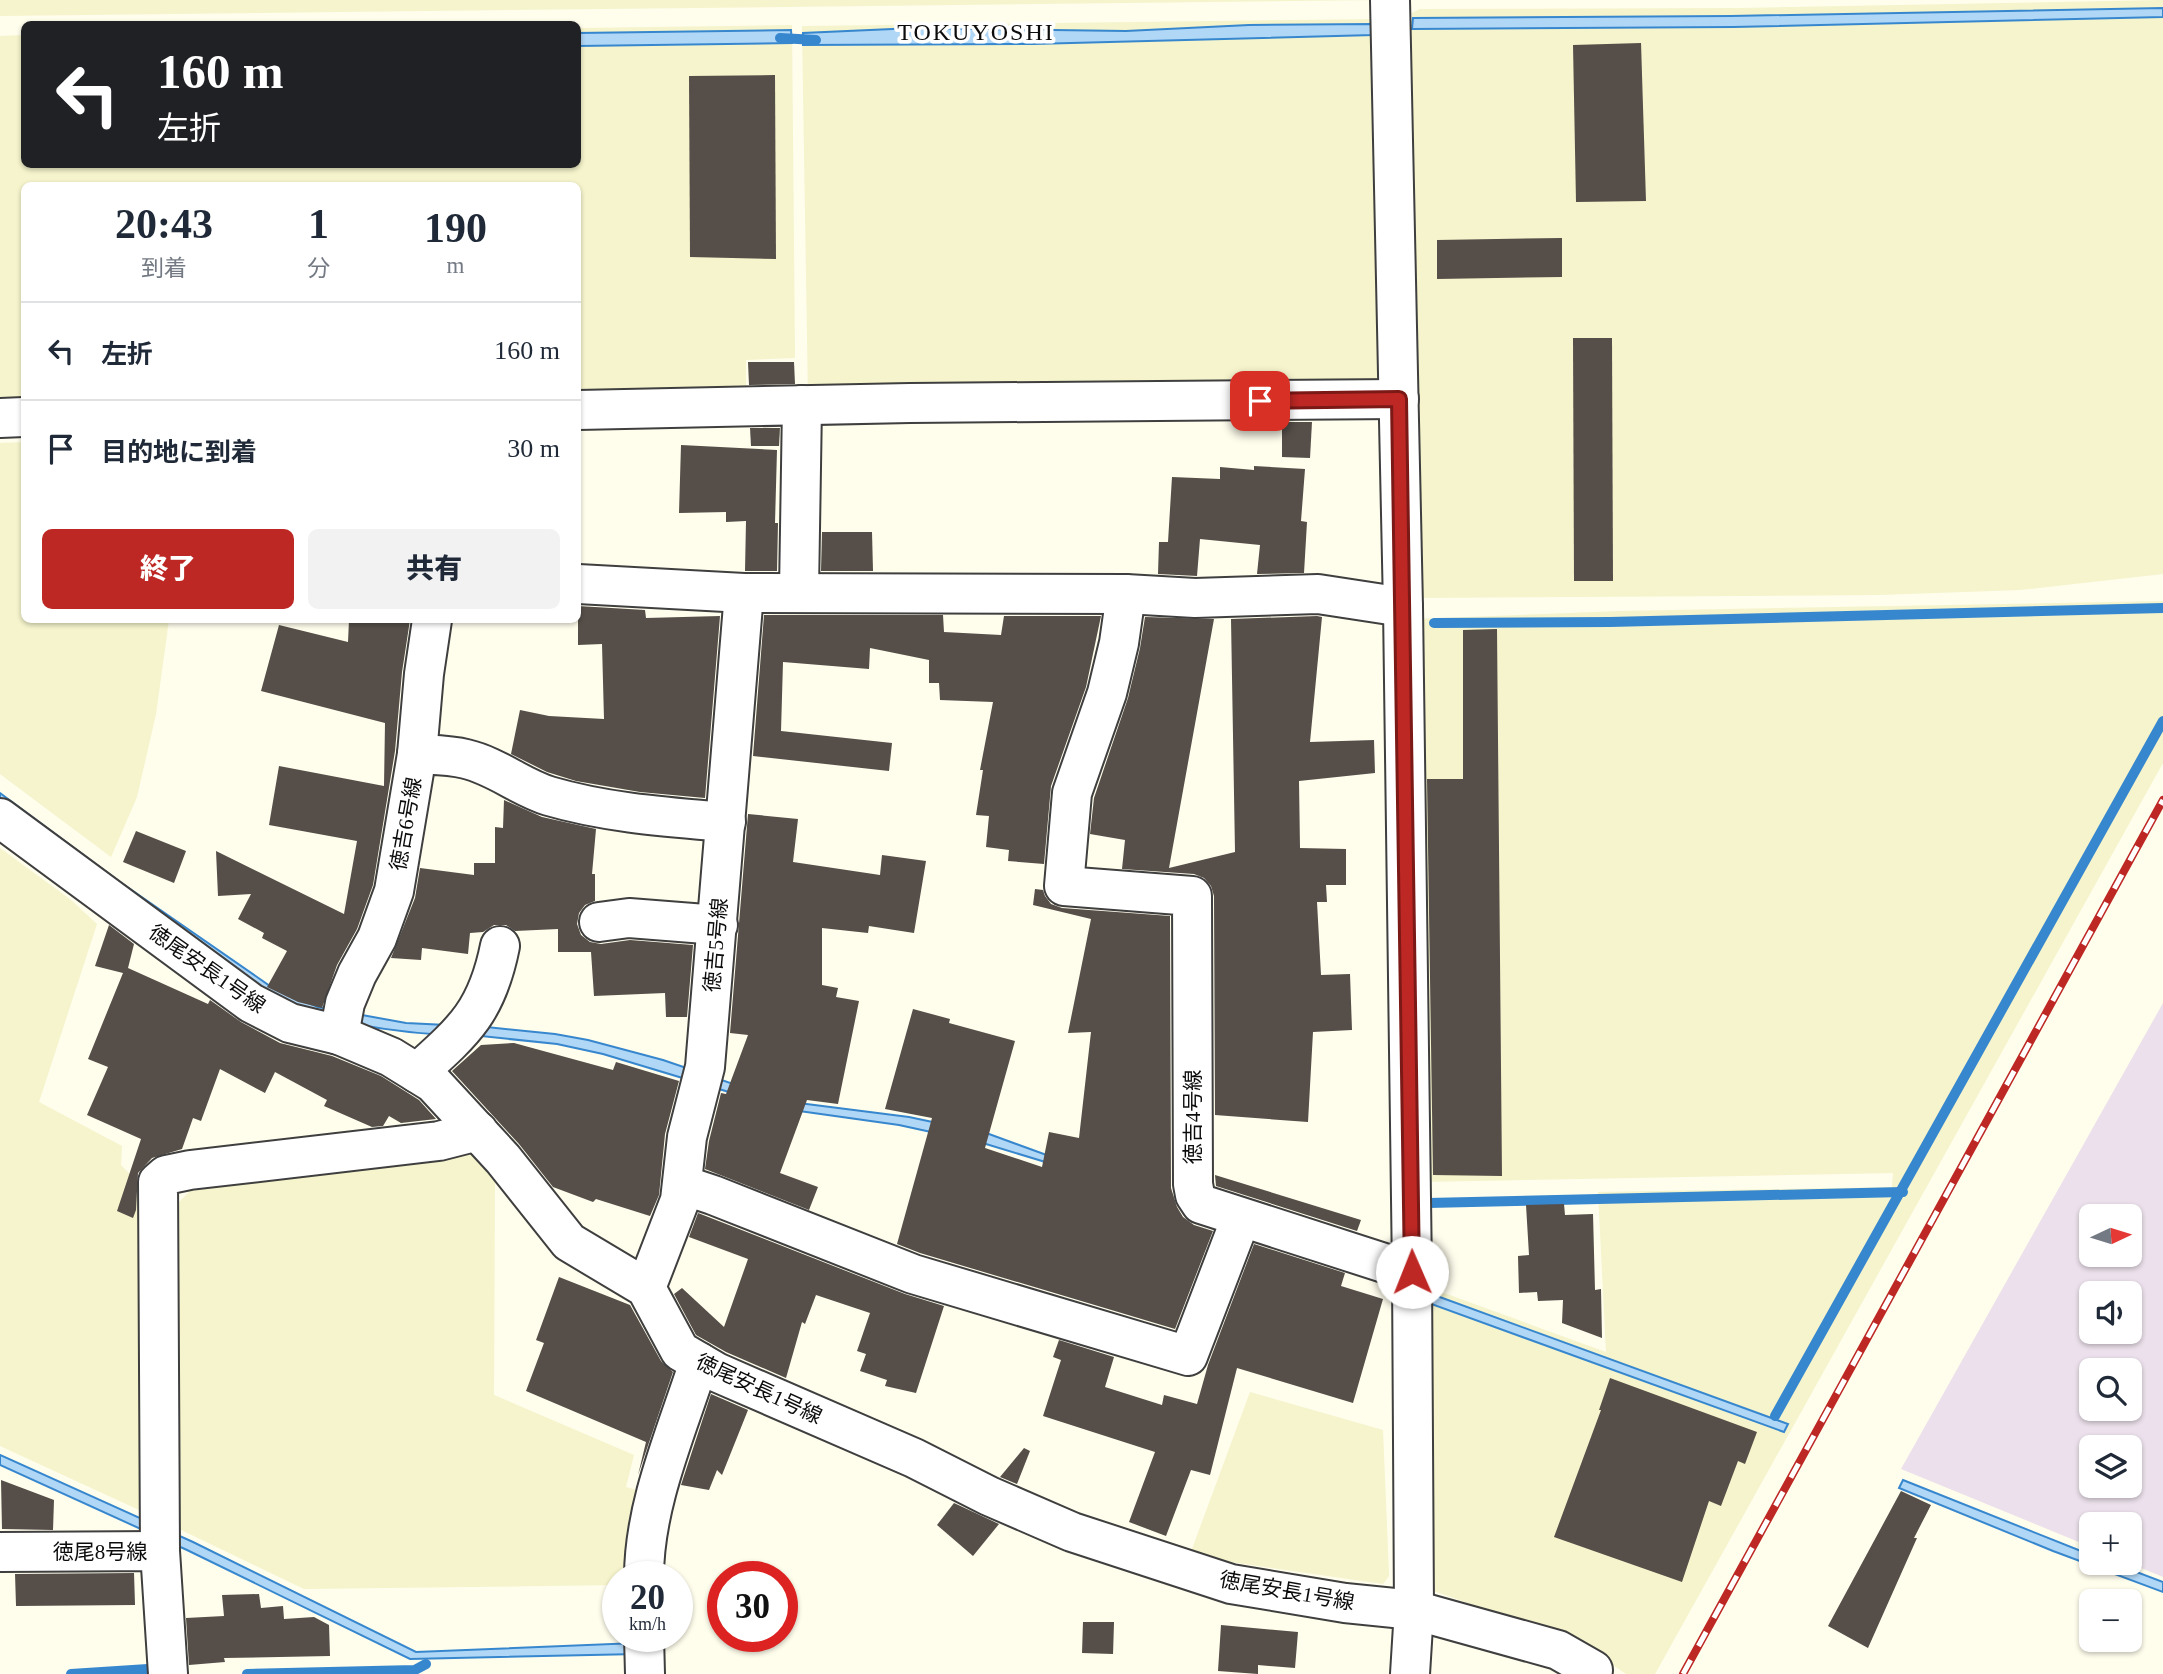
<!DOCTYPE html>
<html lang="ja">
<head>
<meta charset="utf-8">
<style>
  body { margin:0; font-family:"Times New Roman","Noto Sans JP",serif; background:#f2f2f3; color:#1f2937; height:100vh; display:flex; flex-direction:column; font-size:26px; white-space:nowrap }
  * { box-sizing:border-box; margin:0 }
  p { font-size:23px; color:#747a83 }
  .icon { flex:none; width:38px; height:38px; fill:none; stroke:currentColor; stroke-width:2; stroke-linecap:round; stroke-linejoin:round }
  .map { position:relative; flex:1; overflow:hidden }
  .details { position:absolute; left:21px; top:182px; width:560px; height:441px; display:flex; flex-direction:column; background:#fff; border-radius:10px; box-shadow:0 2px 5px #0004 }
  .details>* { flex:none }
  .hud { position:absolute; left:21px; top:21px; width:560px; height:147px; border-radius:10px; box-shadow:0 2px 5px #0004; background:#202124; color:#fff; overflow:hidden }
  .needle { width:46px; rotate:86deg }
  .controls { position:absolute; left:2079px; top:1204px; display:grid; gap:14px }
  .controls a { display:grid; place-items:center; width:63px; height:63px; border-radius:10px; background:#fff; box-shadow:0 2px 5px #0004; font-size:35px }
  .speed { position:absolute; left:602px; top:1561px; display:flex; gap:14px; font-size:35px; font-weight:700; text-align:center }
  .speed>* { display:grid; place-content:center; width:91px; height:91px; border-radius:50%; background:#fff; box-shadow:0 2px 5px #0004; line-height:1 }
  .speed small { font-size:18px; font-weight:400 }
  .speed .limit { border:10px solid #d22; background:#fff; color:#111 }
  .pin { position:absolute; display:grid; place-items:center; width:60px; height:60px; color:#fff; margin:-30px; border-radius:14px; box-shadow:0 4px 10px #0006 }
  .me { position:absolute; width:77px; margin:-38px; rotate:359deg; stroke-linejoin:round; filter:drop-shadow(0 0 5px #0008) }
  .turn { display:flex; align-items:center; gap:24px; height:147px; padding:0 21px; font-size:32px }
  .turn .icon { width:91px; height:91px; stroke-width:2.5 }
  .turn b { display:block; font-size:49px; line-height:60px }
  .eta { display:flex; justify-content:space-evenly; align-items:center; height:119px; text-align:center }
  .eta b { font-size:42px; font-weight:800; line-height:49px }
  .primary-button { display:flex; gap:14px; margin-top:auto; padding:14px 21px }
  .primary-button a { flex:1; height:80px; border-radius:10px; background:#bd2724; color:#fff; font-size:28px; font-weight:800; line-height:80px; text-align:center }
  .primary-button a+a { background:#f2f2f3; color:#1f2937 }
  ul { padding:0; list-style:none }
  li { display:flex; align-items:center; gap:21px; height:98px; padding:0 21px; border-top:2px solid #e0e1e3 }
  li div { flex:1 }
  li b { display:block; font-size:26px }
  li em { font-style:normal }
  .map>svg:first-child { display:block }
  .industrial { fill:#ebe0eb; fill-rule:evenodd }
  .farmland { fill:#f5f4cc }
  .water { fill:#b1d7f6; stroke:#3787ce; stroke-width:2 }
  .lines { fill:none; stroke-linecap:round; stroke-linejoin:round }
  .stream { stroke:#3787ce; stroke-width:10 }
  .building { fill:#554e49 }
  .minor-casing { stroke:#3f3f3f; stroke-width:42 }
  .minor { stroke:#fff; stroke-width:38 }
  .rail-casing { stroke:#bd2724; stroke-width:8 }
  .rail { stroke:#fff; stroke-width:5; stroke-dasharray:16; stroke-linecap:butt }
  .route-casing { stroke:#7b1917; stroke-width:18 }
  .route { stroke:#bd2724; stroke-width:12 }
  .labels { text-anchor:middle; dominant-baseline:central; stroke-width:7; stroke-linejoin:round; paint-order:stroke }
  .street-label { font-size:21px; fill:#0c0c0c; stroke:#fff }
  .quarter-label { font-size:24px; letter-spacing:2px; fill:#0c0c0c; stroke:#fff }
</style>
</head>
<body>
<div class="map">
<svg width="2163" height="1674" viewBox="0 0 2163 1674">
  <rect width="100%" height="100%" fill="#fffdec"/>
  <path class="industrial" d="M2163 1003V1577L2129 1563 2130 1524H2091V1547L1901 1469ZM2130 1216V1255H2091V1216ZM2130 1293V1332H2091V1293ZM2130 1370V1409H2091V1370ZM2091 1447H2130V1486H2091Z"/>
  <g class="farmland">
    <path d="M0 0H1381L0 16Z"/>
    <path d="M2163 0V574L2020 590 1879 595 1412 598 1403 31H1411L1412 13 1420 9 1742 8Z"/>
    <path d="M1382 19 1389 391 808 398 802 26Z"/>
    <path d="M792 25 795 358 746 360V399L578 402V186H24V410H0V36L24 35V164H578V28Z"/>
    <path d="M24 442V620H169L156 714 137 797 111 857 0 774V443Z"/>
    <path d="M2163 601V763L1655 1674H1626L1591 1650 1547 1631 1428 1589 1422 1285 1606 1352 1598 1192 1892 1187 1893 1173 1421 1182 1413 619 1621 611Z"/>
    <path d="M0 848 71 900 97 924 39 1102 122 1146 121 1165 144 1189 150 1515 0 1446Z"/>
    <path d="M474 1149 495 1178 494 1395 634 1455 626 1487 647 1493 635 1577H618V1585L304 1589 173 1526 178 1203 190 1191Z"/>
    <path d="M1250 1392 1383 1430 1389 1576 1383 1584 1196 1557 1192 1549Z"/>
  </g>
  <g class="water">
    <path d="M2163 8V17L1733 27 1412 29 1413 18 1731 16Z"/>
    <path d="M1372 24 1373 35 1033 44 803 45V33L915 28 1126 31 1249 25Z"/>
    <path d="M791 30 792 43 578 46V33Z"/>
    <path d="M0 793 120 882 270 986 318 1007 406 1023 446 1025 445 1035C390 1032 335 1022 282 1006L0 805Z"/>
    <path d="M477 1026 555 1034 588 1040 663 1060 783 1101 909 1117 989 1134 1118 1181 1113 1189 1042 1161 986 1144 899 1125 785 1109 603 1054 557 1044 471 1035Z"/>
    <path d="M1426 1292 1788 1424 1784 1432 1423 1301Z"/>
    <path d="M0 1455 193 1542 416 1652 636 1643 637 1654 410 1659 187 1550 0 1465Z"/>
    <path d="M1903 1480 2091 1555V1563H2113L2163 1582V1592L2053 1551 1899 1488Z"/>
  </g>
  <g class="lines">
    <g class="stream">
      <path d="M780 38 816 40"/>
      <path d="M1434 623 1610 622 2163 608"/>
      <path d="M1428 1203 1903 1192"/>
      <path d="M1775 1416 2163 721"/>
      <path d="M71 1674 148 1669"/>
      <path d="M247 1674 415 1670 426 1664"/>
    </g>
  </g>
  <g class="building">
    <path d="M1641 43 1646 201 1576 202 1573 45Z"/>
    <path d="M775 75 776 259 690 257 689 76Z"/>
    <path d="M1562 238V277L1437 279V240Z"/>
    <path d="M1573 338H1612L1613 581H1574Z"/>
    <path d="M748 362H794L795 384 749 385Z"/>
    <path d="M1282 422H1312L1310 458 1282 457Z"/>
    <path d="M750 428H780L779 446H751Z"/>
    <path d="M681 445 777 450 775 523H778L777 571H745L746 521 726 522V512L679 513Z"/>
    <path d="M1254 466 1305 469 1301 521 1307 522 1304 573 1257 574 1260 545 1200 539 1197 576 1158 574 1159 542H1168L1172 477 1220 479V467L1254 470Z"/>
    <path d="M822 532H872L873 571H821Z"/>
    <path d="M578 606 645 610 646 618 720 616 705 798 640 792 576 781 547 772 511 754 520 710 549 716 604 719 602 644 578 645Z"/>
    <path d="M764 615H943L944 632 1001 635 1004 616H1101L1086 687 1051 786 1044 864 1008 861 1009 850 986 847 989 816 976 815 983 770H980L993 702 940 700 939 683H929V660L870 648 869 669 783 662 781 731 892 743 889 771 753 756Z"/>
    <path d="M1317 616 1322 617 1310 742 1374 740 1375 773 1299 781 1300 848 1346 849V885H1326L1327 902H1317L1321 975 1350 974 1352 1030 1313 1032 1308 1122 1215 1115 1214 896 1211 886 1204 878 1194 874 1122 869 1125 840 1090 834 1094 798 1128 698 1140 648 1145 617 1214 619 1169 868 1235 852 1231 619Z"/>
    <path d="M349 620H410L402 672 395 751 373 885 357 929 337 965 322 1008 298 1002 267 987 287 951 262 938 264 933 238 919 251 894 218 896 216 851 344 914 357 841 269 825 279 766 384 786 385 723 261 691 279 625 348 642Z"/>
    <path d="M1497 629 1502 1176 1433 1175 1427 779H1463V630Z"/>
    <path d="M504 800 542 817 596 829 592 874H595V901L585 905 579 913 577 924 581 935 590 942 601 944 630 940 693 945 687 1017H666L665 993 594 996 591 952H558V929L515 931 506 925H494L483 932 470 933 468 954 422 948 421 960 391 958 415 898 420 868 474 875V863H495V827L503 828Z"/>
    <path d="M748 814 798 819 793 862 880 875 882 855 926 861 914 933 869 926 868 933 822 928V985L838 988 836 997 859 1001 838 1104 807 1100 780 1173 818 1187 809 1210 705 1169 709 1141 721 1093 726 1094 748 1035 730 1033Z"/>
    <path d="M136 831 186 851 174 883 123 862Z"/>
    <path d="M1035 889 1043 890 1045 896 1051 904 1062 908 1170 916 1171 1188 1177 1207 1183 1217 1194 1225 1213 1231 1175 1329 920 1253 897 1244 932 1118 885 1109 913 1009 950 1019 949 1023 1015 1041 985 1148 1042 1167 1049 1132 1079 1138 1091 1032 1068 1033 1091 919 1033 905Z"/>
    <path d="M109 925 134 944 128 968 208 1004 210 1000 241 1022 280 1043 332 1056 381 1076 419 1100 436 1119 401 1123 389 1116 383 1126 372 1127 324 1106 327 1100 275 1072 265 1093 220 1069 201 1121 193 1118 182 1149 152 1158 138 1173 136 1210 133 1218 117 1211 141 1139 87 1115 108 1067 88 1059 123 973 95 966Z"/>
    <path d="M514 1043 613 1070 616 1062 679 1081 665 1134 659 1195 650 1216 596 1199 593 1202 553 1187 519 1144 452 1071 481 1045Z"/>
    <path d="M1215 1175 1361 1220 1357 1231 1216 1186Z"/>
    <path d="M1564 1204 1565 1215 1593 1214 1595 1290 1601 1289 1602 1338 1562 1323 1563 1300 1538 1301 1537 1292 1519 1293 1518 1256 1529 1255 1526 1205Z"/>
    <path d="M698 1213 905 1294 944 1306 916 1393 885 1386 887 1380 860 1371 866 1354 857 1351 870 1313 816 1295 805 1324 802 1322 786 1378 726 1352 696 1335 674 1294 682 1288 724 1327 748 1259 689 1237Z"/>
    <path d="M1254 1244 1345 1273 1341 1286 1383 1299 1353 1403 1237 1368 1210 1475 1191 1470 1166 1536 1129 1522 1155 1452 1043 1416 1061 1360 1053 1357 1059 1340 1114 1357 1105 1387 1162 1405 1164 1395 1197 1404 1208 1365Z"/>
    <path d="M559 1277 630 1305 661 1361 673 1372 638 1475 646 1442 526 1391 544 1343 536 1340Z"/>
    <path d="M1610 1378 1757 1432 1745 1464 1738 1461 1721 1506 1709 1501 1682 1582 1554 1537 1601 1410H1599Z"/>
    <path d="M711 1394 748 1410 722 1475 717 1470 709 1490 681 1485Z"/>
    <path d="M1024 1448 1030 1451 1017 1484 1000 1477Z"/>
    <path d="M1 1480 54 1500 53 1530 2 1529Z"/>
    <path d="M1901 1491 1931 1505 1914 1538H1917L1868 1648 1828 1626Z"/>
    <path d="M954 1503 999 1524 973 1556 937 1525Z"/>
    <path d="M134 1573 135 1605 16 1606 15 1574Z"/>
    <path d="M259 1594 261 1608 283 1606 284 1619 314 1617 329 1625 330 1656 224 1658 225 1662 189 1665 186 1618 224 1616 222 1595Z"/>
    <path d="M1083 1622H1114L1113 1654 1082 1653Z"/>
    <path d="M1221 1625 1298 1632 1295 1668 1258 1665V1674L1218 1671Z"/>
  </g>
  <g class="lines">
    <defs>
      <g id="minor">
        <path d="M1390 0 1403 607 1412 1272"/>
        <path d="M578 410 910 403 1399 399"/>
        <path d="M0 418 24 417"/>
        <path d="M578 584 744 593 1126 594 1195 598 1318 594 1403 607"/>
        <path d="M799 591 802 405"/>
        <path d="M1126 594 1119 643 1107 693 1072 793 1064 886 1192 896 1193 1184 1195 1195 1201 1204 1412 1272 1414 1610 1410 1674"/>
        <path d="M417 754 424 674 432 620"/>
        <path d="M0 818 251 1003 290 1023 339 1035 391 1057 433 1083 503 1159 569 1242 646 1288 680 1351 716 1372 914 1458 989 1496 1072 1532 1231 1584 1345 1603 1414 1610 1558 1650 1593 1670"/>
        <path d="M599 922 629 918 718 925"/>
        <path d="M339 1035 345 1003 357 974 377 938 394 891 417 754C433 755 450 755 466 759 496 766 520 787 549 796 607 813 667 817 726 822"/>
        <path d="M417 1073C465 1030 487 1011 500 946"/>
        <path d="M683 1185 713 1195 913 1274 1188 1356 1241 1218"/>
        <path d="M646 1288 680 1200 687 1137 705 1067 744 593"/>
        <path d="M160 1551 158 1182 166 1175 190 1170 439 1141 478 1131"/>
        <path d="M0 1552 160 1551 168 1674"/>
        <path d="M644 1577C644 1504 677 1431 699 1362"/>
        <path d="M644 1636 645 1674"/>
      </g>
    </defs>
    <use href="#minor" class="minor-casing"/>
    <use href="#minor" class="minor"/>
    <defs>
      <path id="rail" d="M1683 1674 2163 800"/>
    </defs>
    <use href="#rail" class="rail-casing"/>
    <use href="#rail" class="rail"/>
  </g>
  <g class="lines">
    <defs>
      <path id="route" d="M1260 401 1399 399 1412 1272"/>
    </defs>
    <use href="#route" class="route-casing"/>
    <use href="#route" class="route"/>
  </g>
  <g class="labels">
    <g class="street-label">
      <text transform="translate(406 824) rotate(-80)">徳吉6号線</text>
      <text transform="translate(716 945) rotate(-85)">徳吉5号線</text>
      <text transform="translate(207 969) rotate(35)">徳尾安長1号線</text>
      <text transform="translate(1193 1117) rotate(-90)">徳吉4号線</text>
      <text transform="translate(759 1389) rotate(25)">徳尾安長1号線</text>
      <text x="100" y="1552">徳尾8号線</text>
      <text transform="translate(1287 1591) rotate(10)">徳尾安長1号線</text>
    </g>
    <g class="quarter-label">
      <text x="976" y="32">TOKUYOSHI</text>
    </g>
  </g>
</svg>
<div class="controls">
<a><svg class="needle" viewBox="-14 -14 28 28"><path d="M0-13l5 13h-10z" fill="#e53935"/><path d="M0 13l5-13h-10z" fill="#747a83"/></svg></a>
<a><svg class="icon" aria-label="sound" viewBox="0 0 24 24"><path d="M4 9h4l5-4v14l-5-4H4zM17 9q2 3 0 6"/></svg></a>
<a><svg class="icon" aria-label="search" viewBox="0 0 24 24"><circle cx="10" cy="10" r="6"/><path d="M15 15l6 6"/></svg></a>
<a><svg class="icon" aria-label="layers" viewBox="0 0 24 24"><path d="M12 4l9 5-9 5-9-5zM3 14l9 5 9-5"/></svg></a>
<a>+</a>
<a>−</a>
</div>
<div class="speed"><div>20<small>km/h</small></div><div class="limit">30</div></div>
<div class="pin" style="left:1260px;top:401px;background:#d93025"><svg class="icon" aria-label="arrive" viewBox="0 0 24 24"><path d="M6 21V4h12l-3 4 3 4H6"/></svg></div>
<svg class="me" style="left:1412px;top:1272px" viewBox="-20 -20 40 40"><circle r="19" fill="#fff"/><path d="M0-13L10 11 0 6-10 11z" fill="#bd2724"/></svg>
<div class="hud">
<div class="turn"><svg class="icon" aria-label="left" viewBox="0 0 24 24"><path d="M17 20v-9H6M10 6l-5 5 5 5"/></svg><div><b>160 m</b>左折</div></div>
</div>
<section class="details">
<div class="eta">
<div><b>20:43</b><p>到着</p></div>
<div><b>1</b><p>分</p></div>
<div><b>190</b><p>m</p></div>
</div>
<ul>
<li><svg class="icon" aria-label="left" viewBox="0 0 24 24"><path d="M17 20v-9H6M10 6l-5 5 5 5"/></svg><div><b>左折</b></div><em>160 m</em></li>
<li><svg class="icon" aria-label="arrive" viewBox="0 0 24 24"><path d="M6 21V4h12l-3 4 3 4H6"/></svg><div><b>目的地に到着</b></div><em>30 m</em></li>
</ul>
<div class="primary-button"><a>終了</a><a>共有</a></div>
</section>
</div>
</body>
</html>
